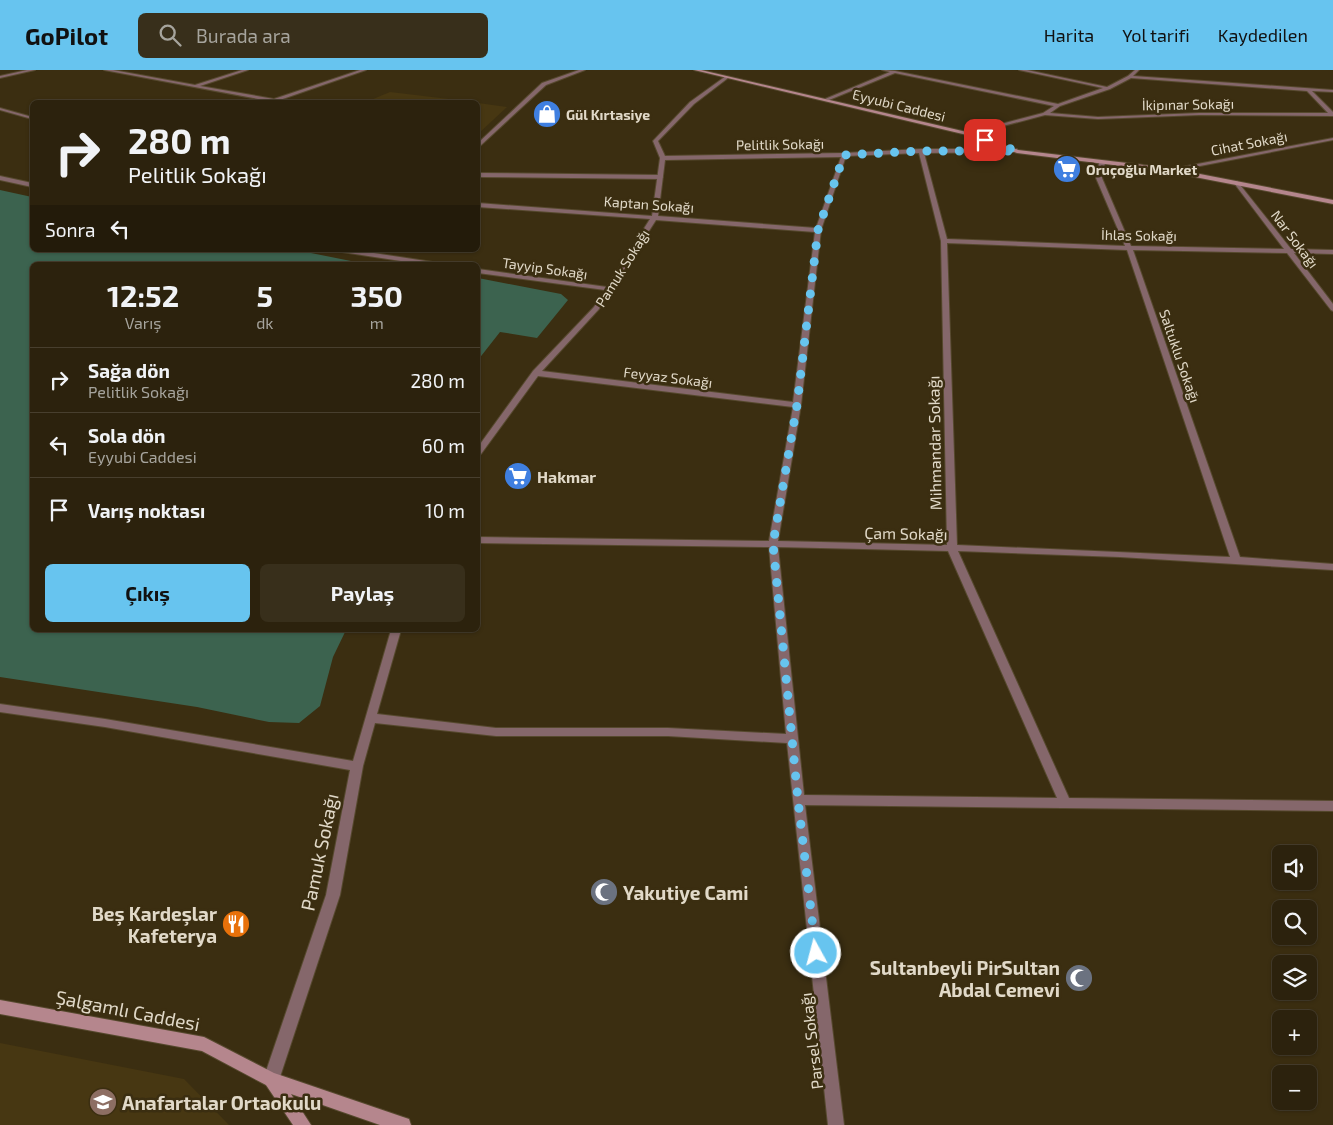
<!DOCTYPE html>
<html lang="tr">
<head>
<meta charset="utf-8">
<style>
  body { margin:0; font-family:"Exo 2",sans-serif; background:#382f1b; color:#f1f3f6; height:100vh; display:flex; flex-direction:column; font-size:19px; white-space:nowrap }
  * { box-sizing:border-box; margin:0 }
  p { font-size:16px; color:#a6a49d }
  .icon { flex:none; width:28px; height:28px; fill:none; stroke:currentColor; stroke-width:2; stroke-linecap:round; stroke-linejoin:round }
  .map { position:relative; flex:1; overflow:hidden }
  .details { position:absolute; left:30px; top:192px; width:450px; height:370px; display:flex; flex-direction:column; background:#2c220d; border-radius:8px; box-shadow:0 1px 4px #0004,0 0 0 1px #483f2e }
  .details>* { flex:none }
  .banner { position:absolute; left:30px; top:30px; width:450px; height:152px; border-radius:8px; box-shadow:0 1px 4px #0004,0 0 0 1px #483f2e; background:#2c220d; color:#f1f3f6; overflow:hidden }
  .fabs { position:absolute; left:1272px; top:775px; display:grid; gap:10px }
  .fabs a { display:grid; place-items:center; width:45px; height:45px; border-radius:8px; background:#2c220d; box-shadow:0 1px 4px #0004,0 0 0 1px #483f2e; font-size:25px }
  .pin { position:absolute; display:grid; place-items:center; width:42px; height:42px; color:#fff; margin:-21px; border-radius:10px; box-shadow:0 2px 8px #0006 }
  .me { position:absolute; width:55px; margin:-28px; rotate:353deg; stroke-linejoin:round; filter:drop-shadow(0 0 4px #0008) }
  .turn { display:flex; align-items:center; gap:18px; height:105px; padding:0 15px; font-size:22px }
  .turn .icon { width:65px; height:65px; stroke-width:2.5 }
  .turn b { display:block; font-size:35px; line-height:42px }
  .then { display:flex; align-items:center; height:48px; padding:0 15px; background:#0003; gap:10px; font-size:19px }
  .eta { display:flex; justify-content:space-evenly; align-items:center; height:85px; text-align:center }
  .eta b { font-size:30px; font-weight:700; line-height:35px }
  .cta { display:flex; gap:10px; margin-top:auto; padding:10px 15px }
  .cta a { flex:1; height:58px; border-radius:8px; background:#67c4ef; color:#111; font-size:20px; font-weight:700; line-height:58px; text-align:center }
  .cta a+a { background:#382f1b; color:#f1f3f6 }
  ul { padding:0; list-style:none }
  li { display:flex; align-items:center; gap:15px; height:65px; padding:0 15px; border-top:1px solid #483f2e }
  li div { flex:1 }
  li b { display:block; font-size:19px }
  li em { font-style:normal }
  header { display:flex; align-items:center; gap:30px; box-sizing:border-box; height:70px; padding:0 25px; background:#67c4ef; color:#111 }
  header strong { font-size:24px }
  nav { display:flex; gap:28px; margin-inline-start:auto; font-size:18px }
  .search { width:350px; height:45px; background:#382f1b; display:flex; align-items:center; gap:12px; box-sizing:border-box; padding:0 18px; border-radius:8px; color:#a6a49d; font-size:19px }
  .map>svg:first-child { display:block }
  .built { fill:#473712 }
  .green { fill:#3c634f }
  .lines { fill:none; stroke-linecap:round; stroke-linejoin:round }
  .lane-casing { stroke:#56492e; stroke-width:2 }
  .street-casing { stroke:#56492e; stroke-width:2 }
  .secondary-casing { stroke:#56492e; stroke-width:2 }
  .lane { fill:#85676b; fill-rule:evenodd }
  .street { fill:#85676b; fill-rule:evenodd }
  .secondary { fill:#b5868d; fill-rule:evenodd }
  .route { stroke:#67c4ef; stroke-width:9; stroke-dasharray:0 16.2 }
  .labels { text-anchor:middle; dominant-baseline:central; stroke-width:5; stroke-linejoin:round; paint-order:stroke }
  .far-street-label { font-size:14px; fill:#e1d9c8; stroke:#3b2e11 }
  .far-poi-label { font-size:14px; font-weight:bold; fill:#e1d9c8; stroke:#3b2e11; text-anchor:start }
  .street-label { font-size:16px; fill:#e1d9c8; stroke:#3b2e11 }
  .poi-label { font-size:16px; font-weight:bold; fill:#e1d9c8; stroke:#3b2e11; text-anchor:start }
  .near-street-label { font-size:19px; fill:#e1d9c8; stroke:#3b2e11 }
  .near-poi-label { font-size:19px; font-weight:bold; fill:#e1d9c8; stroke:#3b2e11; text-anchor:start }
</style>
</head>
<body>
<header>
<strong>GoPilot</strong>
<div class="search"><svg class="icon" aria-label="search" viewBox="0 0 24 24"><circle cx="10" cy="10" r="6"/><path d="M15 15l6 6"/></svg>Burada ara</div>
<nav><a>Harita</a><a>Yol tarifi</a><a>Kaydedilen</a></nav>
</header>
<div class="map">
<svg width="1333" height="1055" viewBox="0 0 1333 1055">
  <rect width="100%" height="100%" fill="#3b2e11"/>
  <g class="built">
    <path d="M390 22 474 32H366Z"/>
    <path d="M478 33 507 37 478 64Z"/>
    <path d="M0 973 184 1009 229 1055H0Z"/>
  </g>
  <g class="green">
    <path d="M0 120 32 127V180H296L361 193 357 195H32V560H346L333 587 320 636 299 653 269 652 197 637 0 607Z"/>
    <path d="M478 208 561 224 568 230 537 268 500 262 478 290Z"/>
  </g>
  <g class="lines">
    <defs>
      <path id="lane" d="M478 103 660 105 663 107 660 109 478 107Z"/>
      <g id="street">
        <path d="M27 0H35L0 8V6Z"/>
        <path d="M104 0H113L195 15 242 0H248L200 16 274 29 360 0H366L274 32Z"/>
        <path d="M579 0H585L546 15 480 76H478V73L542 13Z"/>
        <path d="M882 0 895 1 1058 34 1103 18 1019 0H1027L1107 17 1128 6 1135 0H1139L1133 6 1333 20V22L1312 21 1333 42V46L1199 45 1098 49 1045 45 969 65 967 63 1043 43 1054 36 895 3 829 30 825 29 890 2ZM1131 8 1307 21 1328 43H1199L1098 47 1050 43 1060 36 1110 19Z"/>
        <path d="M726 6 728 8 694 34 658 71 665 86 844 83 921 79H1017L1019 82 924 83 947 169 1125 176 1096 108 1099 93 1102 91 1105 93 1102 108 1131 176 1284 179 1234 113 1237 111 1291 179 1333 180V184L1294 183 1333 234V241L1331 240 1287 183 1133 180 1240 487 1333 494V500L1120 487 958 481 1069 728 1333 731V741L805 735 844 1055H828L787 673 668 666H496L375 653 363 696 340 825 279 1010 276 1015 271 1018 266 1015 263 1010 326 825 350 700 105 657 0 642V634L105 649 353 691 391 560H401L377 644 496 658H668L786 664 769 477 478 473V467L769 471 793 337 538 306 481 384H478V377L533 301 594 237 605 220 478 203V199L607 217 650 149 478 137V133L652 146 660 88 653 71 690 32ZM919 83 941 171 947 475 778 471 801 335 821 160 846 86ZM841 87 816 158 658 146 665 90ZM656 150 815 162 793 332 542 301 599 239ZM947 173 1127 180 1230 487 957 475ZM778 477 948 481 1057 728 804 725Z"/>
        <path d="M0 38 32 47V49L0 40Z"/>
        <path d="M1333 68V70L1169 102 1166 100Z"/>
        <path d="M0 106 32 113V117L0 110Z"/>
        <path d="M339 180H354L439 193 442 195H427L342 182Z"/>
      </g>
      <g id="secondary">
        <path d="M694 0H701L971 63 1018 80 1169 98 1333 130V134L1169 102 1017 83 967 65Z"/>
        <path d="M0 930 204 967 274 1003 403 1047 409 1049 411 1055H380L291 1024 311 1055H293L266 1015 202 981 0 944Z"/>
      </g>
    </defs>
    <use href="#lane" class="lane-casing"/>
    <use href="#street" class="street-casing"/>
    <use href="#secondary" class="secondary-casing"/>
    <use href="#lane" class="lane"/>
    <use href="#street" class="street"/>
    <use href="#secondary" class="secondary"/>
  </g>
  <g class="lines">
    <path class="route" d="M816 883 798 730 773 474 797 335 818 160 844 85 921 81H1017L985 70"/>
  </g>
  <defs>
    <symbol id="shop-disc" viewBox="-11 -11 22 22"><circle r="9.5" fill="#3f7fe0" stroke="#3b2e11"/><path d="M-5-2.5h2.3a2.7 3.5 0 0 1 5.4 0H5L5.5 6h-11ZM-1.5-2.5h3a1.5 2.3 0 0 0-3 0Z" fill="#fff"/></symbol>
    <symbol id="supermarket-disc" viewBox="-11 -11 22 22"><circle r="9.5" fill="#3f7fe0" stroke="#3b2e11"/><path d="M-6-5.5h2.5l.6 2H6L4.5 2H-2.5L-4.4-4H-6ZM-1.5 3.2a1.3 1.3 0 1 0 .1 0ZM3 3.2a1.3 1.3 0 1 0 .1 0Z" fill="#fff"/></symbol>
    <symbol id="mosque-disc" viewBox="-11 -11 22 22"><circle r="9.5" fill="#6b7280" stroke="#3b2e11"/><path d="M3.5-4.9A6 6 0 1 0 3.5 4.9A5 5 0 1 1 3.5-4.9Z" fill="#fff"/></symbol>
    <symbol id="restaurant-disc" viewBox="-11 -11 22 22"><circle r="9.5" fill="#e8710a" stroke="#3b2e11"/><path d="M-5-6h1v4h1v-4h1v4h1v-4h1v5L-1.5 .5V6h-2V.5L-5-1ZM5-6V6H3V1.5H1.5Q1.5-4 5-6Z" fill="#fff"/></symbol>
    <symbol id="school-disc" viewBox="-11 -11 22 22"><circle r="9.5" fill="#8d6e63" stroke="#3b2e11"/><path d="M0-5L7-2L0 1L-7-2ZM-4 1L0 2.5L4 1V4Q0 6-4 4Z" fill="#fff"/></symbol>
  </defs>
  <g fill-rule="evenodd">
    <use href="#shop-disc" x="531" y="28" width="32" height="32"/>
    <use href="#supermarket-disc" x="1051" y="83" width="32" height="32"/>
    <use href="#supermarket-disc" x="502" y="390" width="32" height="32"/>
    <use href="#mosque-disc" x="588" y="806" width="32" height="32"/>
    <use href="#restaurant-disc" x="220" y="838" width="32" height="32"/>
    <use href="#mosque-disc" x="1063" y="892" width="32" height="32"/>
    <use href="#school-disc" x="87" y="1016" width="32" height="32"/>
  </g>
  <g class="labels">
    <g class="far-street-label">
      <text transform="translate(1188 34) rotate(-1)">İkipınar Sokağı</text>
      <text transform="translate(899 35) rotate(14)">Eyyubi Caddesi</text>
      <text transform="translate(1249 73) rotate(-11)">Cihat Sokağı</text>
      <text transform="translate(780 74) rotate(-1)">Pelitlik Sokağı</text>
      <text transform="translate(649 134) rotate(4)">Kaptan Sokağı</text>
      <text transform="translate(1139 165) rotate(1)">İhlas Sokağı</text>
      <text transform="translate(1295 169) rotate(53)">Nar Sokağı</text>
      <text transform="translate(545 198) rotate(8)">Tayyip Sokağı</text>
      <text transform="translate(622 198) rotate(-58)">Pamuk Sokağı</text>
      <text transform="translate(1180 286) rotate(71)">Saltuklu Sokağı</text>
      <text transform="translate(668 307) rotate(7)">Feyyaz Sokağı</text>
    </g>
    <g class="far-poi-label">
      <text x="566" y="44">Gül Kırtasiye</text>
      <text x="1086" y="99">Oruçoğlu Market</text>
    </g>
    <g class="street-label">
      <text transform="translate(934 373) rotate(-91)">Mihmandar Sokağı</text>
      <text transform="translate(906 463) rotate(1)">Çam Sokağı</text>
      <text transform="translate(811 971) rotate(-97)">Parsel Sokağı</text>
    </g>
    <g class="poi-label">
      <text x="537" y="406">Hakmar</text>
    </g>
    <g class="near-street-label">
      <text transform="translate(319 782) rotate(-78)">Pamuk Sokağı</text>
      <text transform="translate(128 940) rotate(11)">Şalgamlı Caddesi</text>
    </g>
    <g class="near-poi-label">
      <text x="623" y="822">Yakutiye Cami</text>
      <text x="217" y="843" text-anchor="end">Beş Kardeşlar<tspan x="217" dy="22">Kafeterya</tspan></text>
      <text x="1060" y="897" text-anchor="end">Sultanbeyli PirSultan<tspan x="1060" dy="22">Abdal Cemevi</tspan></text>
      <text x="122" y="1032">Anafartalar Ortaokulu</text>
    </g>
  </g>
</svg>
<div class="fabs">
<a><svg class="icon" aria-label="sound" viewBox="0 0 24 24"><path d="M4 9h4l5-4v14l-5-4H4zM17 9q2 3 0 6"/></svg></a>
<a><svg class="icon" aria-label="search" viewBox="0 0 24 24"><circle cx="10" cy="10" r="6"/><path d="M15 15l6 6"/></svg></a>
<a><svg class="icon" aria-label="layers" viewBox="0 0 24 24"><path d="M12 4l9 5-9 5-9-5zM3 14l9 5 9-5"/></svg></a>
<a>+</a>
<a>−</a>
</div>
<div class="pin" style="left:985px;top:70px;background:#d93025"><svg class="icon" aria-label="arrive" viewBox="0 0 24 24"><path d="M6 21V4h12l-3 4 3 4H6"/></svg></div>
<svg class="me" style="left:816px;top:883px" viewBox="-20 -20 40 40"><circle r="17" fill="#67c4ef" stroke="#fff" stroke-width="3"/><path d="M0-11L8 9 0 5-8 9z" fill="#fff"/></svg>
<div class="banner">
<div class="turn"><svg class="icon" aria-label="right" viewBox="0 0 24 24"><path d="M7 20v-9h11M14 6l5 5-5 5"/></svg><div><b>280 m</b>Pelitlik Sokağı</div></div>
<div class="then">Sonra<svg class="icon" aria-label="left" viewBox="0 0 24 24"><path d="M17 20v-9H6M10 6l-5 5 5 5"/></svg></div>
</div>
<section class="details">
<div class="eta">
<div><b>12:52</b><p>Varış</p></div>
<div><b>5</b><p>dk</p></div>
<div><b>350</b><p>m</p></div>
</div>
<ul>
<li><svg class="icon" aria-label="right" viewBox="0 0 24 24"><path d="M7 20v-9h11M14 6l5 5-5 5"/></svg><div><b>Sağa dön</b><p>Pelitlik Sokağı</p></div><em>280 m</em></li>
<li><svg class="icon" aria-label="left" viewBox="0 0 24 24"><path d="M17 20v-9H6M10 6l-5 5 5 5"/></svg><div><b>Sola dön</b><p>Eyyubi Caddesi</p></div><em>60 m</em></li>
<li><svg class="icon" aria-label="arrive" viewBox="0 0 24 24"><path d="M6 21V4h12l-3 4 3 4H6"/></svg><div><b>Varış noktası</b></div><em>10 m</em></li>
</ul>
<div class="cta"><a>Çıkış</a><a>Paylaş</a></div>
</section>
</div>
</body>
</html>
